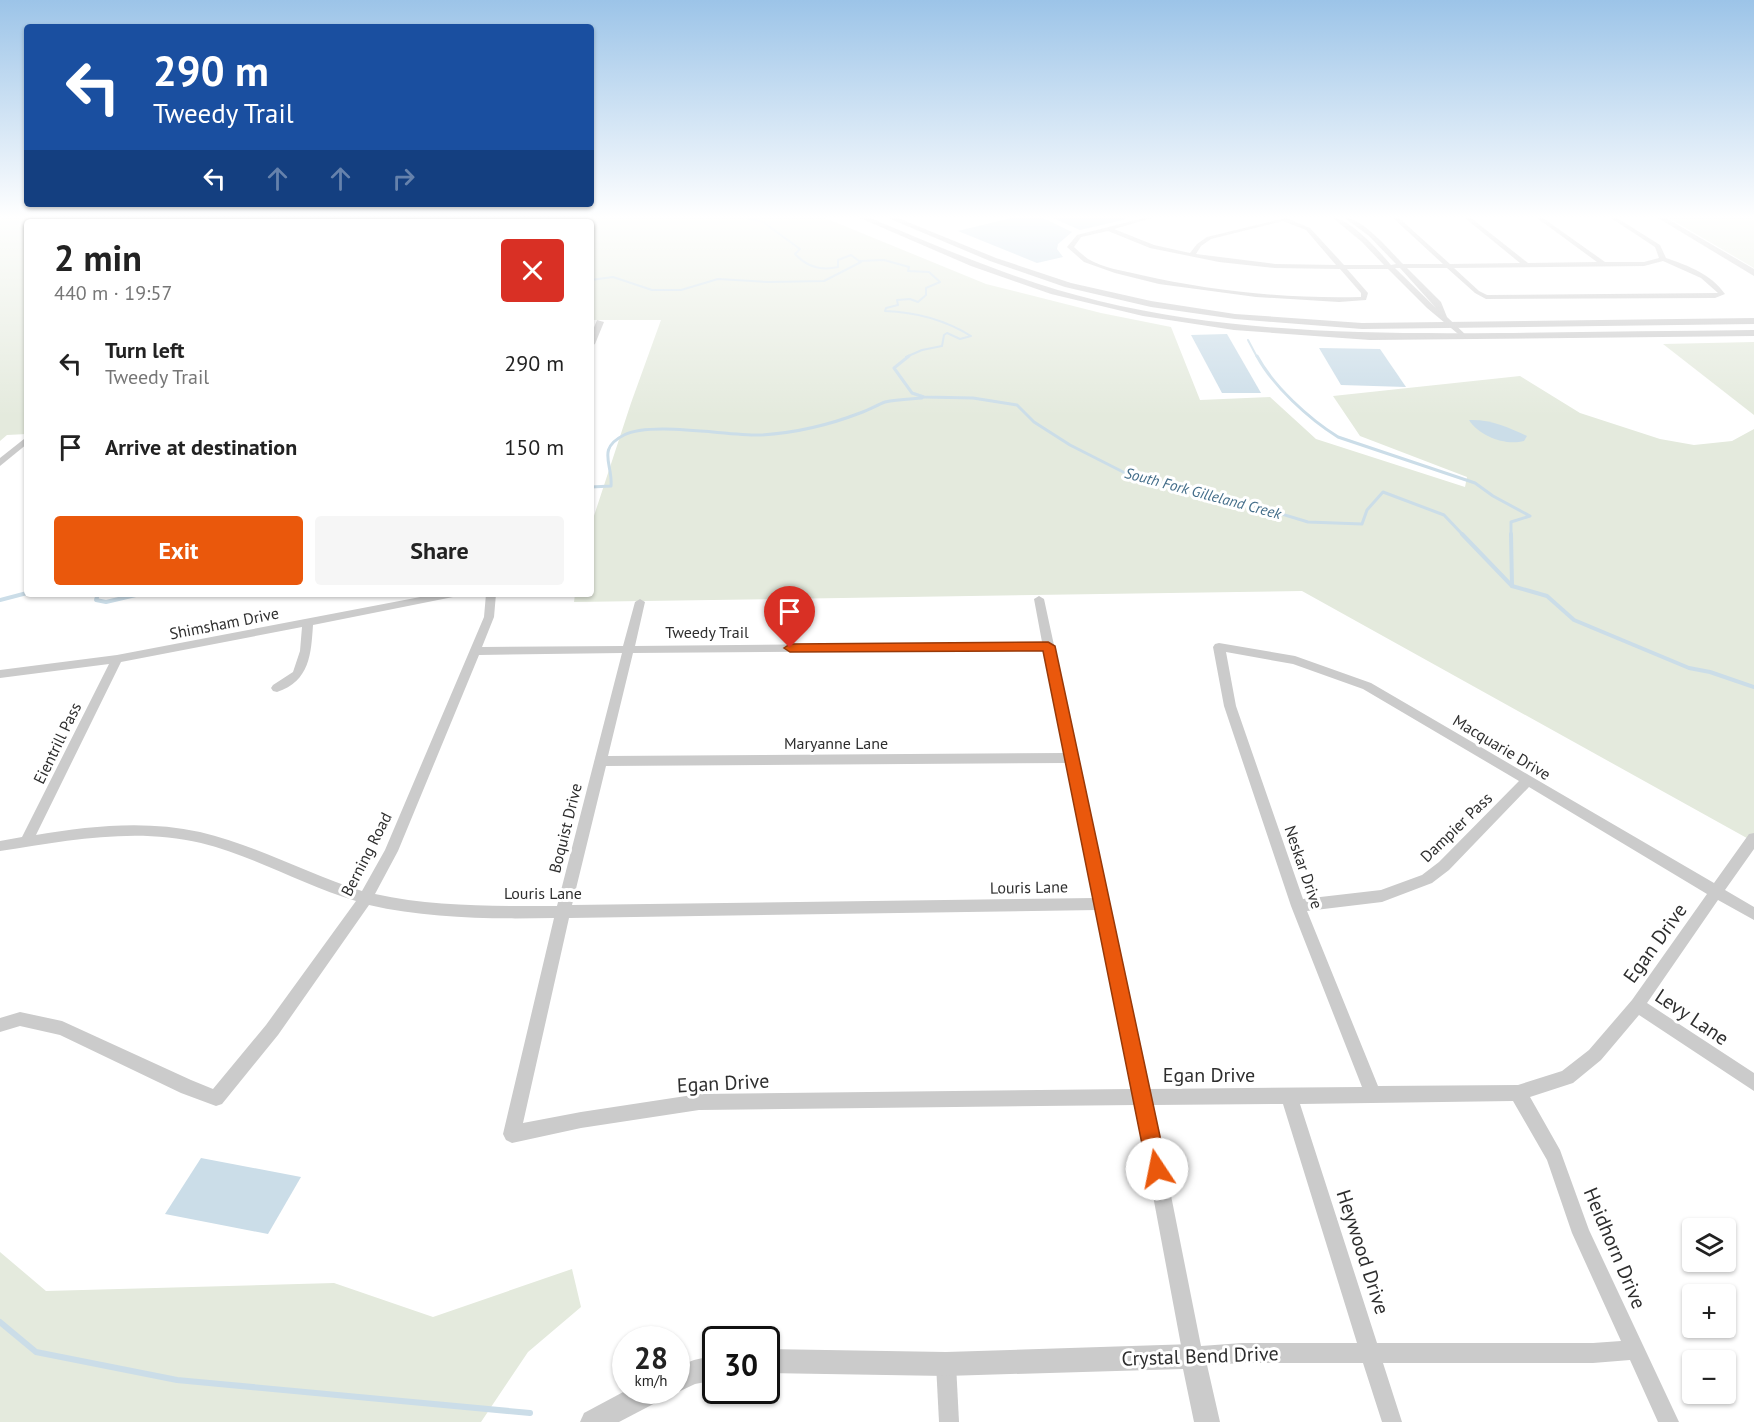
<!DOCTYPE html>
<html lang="en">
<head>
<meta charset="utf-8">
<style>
  body { margin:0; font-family:"PT Sans",sans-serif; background:#f6f6f6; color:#222; height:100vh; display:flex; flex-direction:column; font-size:22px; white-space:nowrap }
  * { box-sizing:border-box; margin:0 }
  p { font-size:20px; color:#767676 }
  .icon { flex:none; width:33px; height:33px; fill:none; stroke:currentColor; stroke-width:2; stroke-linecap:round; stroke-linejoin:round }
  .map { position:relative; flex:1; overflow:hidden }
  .sheet { position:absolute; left:24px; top:219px; width:570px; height:378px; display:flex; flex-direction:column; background:#fff; border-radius:6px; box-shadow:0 2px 4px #0004 }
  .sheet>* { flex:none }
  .banner { position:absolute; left:24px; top:24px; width:570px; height:183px; border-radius:6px; box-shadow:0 2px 4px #0004; background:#1a4fa0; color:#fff; overflow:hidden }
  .fabs { position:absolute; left:1682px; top:1218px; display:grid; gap:12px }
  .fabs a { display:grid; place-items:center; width:54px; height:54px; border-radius:6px; background:#fff; box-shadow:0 2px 4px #0004; font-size:30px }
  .speed { position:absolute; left:612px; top:1326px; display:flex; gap:12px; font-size:30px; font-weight:700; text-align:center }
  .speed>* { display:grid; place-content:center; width:78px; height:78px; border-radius:50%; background:#fff; box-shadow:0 2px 4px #0004; line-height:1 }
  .speed small { font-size:15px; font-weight:400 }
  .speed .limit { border:3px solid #111; border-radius:9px; background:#fff; color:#111 }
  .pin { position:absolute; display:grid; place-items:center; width:51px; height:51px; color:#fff; margin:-62px -26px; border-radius:50% 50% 50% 0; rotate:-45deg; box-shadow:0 0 6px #0007 }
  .pin .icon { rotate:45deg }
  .me { position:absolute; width:66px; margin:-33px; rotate:349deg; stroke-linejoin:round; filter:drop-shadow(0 0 4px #0008) }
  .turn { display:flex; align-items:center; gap:21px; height:126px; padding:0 30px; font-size:27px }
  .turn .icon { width:78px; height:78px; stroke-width:2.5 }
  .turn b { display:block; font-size:42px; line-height:51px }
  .lanes { display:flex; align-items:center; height:57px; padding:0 30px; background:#0003; justify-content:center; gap:30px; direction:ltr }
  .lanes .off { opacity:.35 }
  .round { display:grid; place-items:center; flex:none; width:63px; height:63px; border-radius:6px; background:#f6f6f6 }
  .headline { display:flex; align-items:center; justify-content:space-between; height:102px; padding:0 30px }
  h1 { font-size:36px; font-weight:700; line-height:45px }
  .action { display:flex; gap:12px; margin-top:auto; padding:12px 30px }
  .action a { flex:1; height:69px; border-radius:6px; background:#ea580c; color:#fff; font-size:24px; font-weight:700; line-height:69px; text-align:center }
  .action a+a { background:#f6f6f6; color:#222 }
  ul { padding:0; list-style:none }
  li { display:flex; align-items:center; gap:18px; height:84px; padding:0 30px }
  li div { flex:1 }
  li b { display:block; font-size:22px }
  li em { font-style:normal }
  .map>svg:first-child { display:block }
  .green { fill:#e4eadd }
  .water { fill:#cbdde8 }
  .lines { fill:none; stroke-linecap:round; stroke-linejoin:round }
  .stream-far3 { stroke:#cbdde8; stroke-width:2 }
  .stream-far2 { stroke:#cbdde8; stroke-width:3 }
  .stream-far1 { stroke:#cbdde8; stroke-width:4 }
  .stream { stroke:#cbdde8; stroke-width:6 }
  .minor { fill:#cbcbcb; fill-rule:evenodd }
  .tertiary { fill:#cbcbcb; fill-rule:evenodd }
  .route { fill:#ea580c; stroke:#983908; stroke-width:1.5 }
  .labels { text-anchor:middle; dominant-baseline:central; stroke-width:6; stroke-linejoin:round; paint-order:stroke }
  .far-water-label { font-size:15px; font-style:italic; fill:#436d89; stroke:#fff }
  .street-label { font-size:16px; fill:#2e2e2e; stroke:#fff }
  .near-street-label { font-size:20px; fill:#2e2e2e; stroke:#fff }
</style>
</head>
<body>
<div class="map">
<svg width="1754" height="1422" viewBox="0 0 1754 1422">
  <rect width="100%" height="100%" fill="#fff"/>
  <g class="green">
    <path d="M3 218H825L986 284 1101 313 1171 327 1200 400 1270 397 1316 439 1465 487 1467 477 1360 436 1333 396 1520 376 1580 413 1660 439 1694 445 1732 441 1754 429V842L1302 591 574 602 575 594H591V525L631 403 661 320H591V222H27V434L7 435 0 441V219Z"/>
    <path d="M1669 218H1754V268Z"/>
    <path d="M1754 342V415L1663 344Z"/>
    <path d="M0 1252 46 1291 334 1283 433 1317 572 1269 581 1307 528 1352 481 1422H0Z"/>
  </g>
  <g class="water">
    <path d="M1011 218H1043L1072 232 1058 244 1057 249 1063 257 1037 263 958 231Z"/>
    <path d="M1053 218H1124L1127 219 1080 230Z"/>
    <path d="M1227 334 1261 393H1222L1191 335Z"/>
    <path d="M1319 348 1380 349 1406 387 1341 385Z"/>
    <path d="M1469 420C1490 419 1508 427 1527 436L1524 441C1505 446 1479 436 1469 420Z"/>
    <path d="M201 1158 301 1177 268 1234 165 1214Z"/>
  </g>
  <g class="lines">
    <g class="stream-far3">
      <path d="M747 218 763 222 800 249 795 254C807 267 821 271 838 267V260L851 255 859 261 884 260 909 267 908 271 929 272 940 282 926 288V295L918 302 910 299 897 300 898 305 886 308 885 311C916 312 945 320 971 336L960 339 947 333 944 335 942 346 922 350 906 357"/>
      <path d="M591 280 613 277 652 290H681L718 279 768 282 824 281 861 262"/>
      <path d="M1248 340 1257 357"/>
    </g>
    <g class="stream-far2">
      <path d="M909 356 894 368 912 393 924 397 973 398 1017 405 1034 422 1070 445 1131 476 1202 490 1308 522 1362 524 1367 510 1383 492 1444 515 1463 535"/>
      <path d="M1257 356C1273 386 1309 419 1338 437L1475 483 1493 496 1530 516 1511 522V535"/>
      <path d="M591 487 611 486C613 464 596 449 624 435 651 421 728 436 761 435 794 433 829 425 860 413 869 410 877 405 885 402 897 399 910 399 922 398"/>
    </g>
    <g class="stream-far1">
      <path d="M1462 534 1512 586 1547 596 1574 620 1689 668 1710 672 1754 687"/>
      <path d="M1511 534 1512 586"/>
      <path d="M98 594 96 600 106 602 140 594"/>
      <path d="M0 600 27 593"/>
    </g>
    <path class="stream" d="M0 1322 36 1352 177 1380 530 1413"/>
    <g class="minor">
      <path d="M1144 218H1152L1114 229 1154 245 1190 253 1197 244 1207 237 1286 218 1310 228 1344 265H1384L1362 242 1333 218C1350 218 1380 252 1391 265L1396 264 1369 236 1345 218C1363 218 1391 252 1403 264H1443L1393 218H1399L1450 264 1520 263 1465 218H1471L1528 263 1597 262 1537 218H1543L1605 262H1644L1659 258 1655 247 1611 218H1617L1660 245 1666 258C1689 266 1711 274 1725 294L1715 298 1486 299 1475 293 1447 268H1407L1441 302 1447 317 1467 336 1463 338 1427 308 1388 269H1347L1368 293 1366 300 1339 302 1256 297 1159 284 1115 273 1084 262 1067 247 1077 235ZM1283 221 1306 230 1336 265 1275 264 1196 254 1201 246 1211 239ZM1108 231 1150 248 1219 262 1275 268 1340 269 1361 293V297C1288 299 1212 291 1141 275 1124 271 1103 268 1088 259 1083 255 1078 251 1074 247L1081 237ZM1663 261 1701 278 1718 293 1487 295 1479 291 1454 268 1644 266ZM1395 268H1400L1436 308Z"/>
      <path d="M597 320 604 322 595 344 591 346V335Z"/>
      <path d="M24 439 27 440V444L0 466V458Z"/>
      <path d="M436 594H458L453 597 313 625C311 654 310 681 277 692L273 691 271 688 273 685 293 672 300 651 302 627 121 662 36 835C90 826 145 820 200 832 256 845 307 874 362 891L385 850 484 617 486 594H496L494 617 482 647 623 646 635 602 640 599 645 602 635 646 1042 642 1034 599 1039 596 1044 599 1150 1089 1362 1087 1291 906 1224 706 1213 647 1215 644 1219 643 1295 656 1371 683 1714 883 1749 834 1754 833V849L1725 890 1754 907V920L1718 900 1647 1003 1754 1073V1091L1639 1015 1601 1060 1573 1083 1530 1097 1560 1150 1589 1230 1679 1422H1658L1630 1360 1593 1363H1383L1402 1422H1382L1363 1363H1242L1193 1366 1186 1363 1183 1356 1136 1105 699 1110 581 1128 512 1143 506 1140 503 1134 554 918C493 919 430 919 369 905L278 1035 222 1104 216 1106 181 1093 60 1035 20 1026 0 1032V1018L20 1012 62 1021 191 1080 213 1089 266 1025 356 901C303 885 254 856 201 843 134 827 66 841 0 851V841L22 837 109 664 0 678V670L117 655ZM1044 650 1065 753 608 756 633 653ZM1226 652 1293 664 1363 689 1519 781 1439 862 1422 875 1381 890 1303 899 1236 706ZM622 653 557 906C497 906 434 907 375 894L398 851 479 655ZM1067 763 1094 898 572 905 606 766ZM1529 787 1707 894 1632 1000 1589 1050 1562 1071 1518 1085 1378 1086 1307 911 1382 902 1432 883 1449 870ZM1097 910 1133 1089 699 1094 581 1112 523 1123 569 918ZM1513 1101 1547 1160 1572 1233 1621 1341 1593 1343H1377L1300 1104ZM1283 1104 1357 1343H1242L1201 1346 1153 1105Z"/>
      <path d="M946 1354 953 1357 956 1364 959 1422H939L936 1364 939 1357Z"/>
    </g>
    <g class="tertiary">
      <path d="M860 218H870C945 249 1019 282 1099 301 1231 333 1366 334 1500 333 1585 332 1669 331 1754 330V336L1370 340 1234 330 1143 316 1051 294 971 266Z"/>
      <path d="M888 218H898L996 258 1071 283 1151 301 1235 314 1362 323 1754 318V324L1362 329 1235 319 1151 307 1065 287 990 261Z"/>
      <path d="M1658 218H1666L1754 269V276Z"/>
      <path d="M1193 1344 1202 1347 1205 1356 1220 1422H1194L1183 1369 946 1376 766 1373V1349L946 1352Z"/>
      <path d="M716 1355V1380L695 1384 676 1393 671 1390H676V1367L694 1360Z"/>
      <path d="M627 1390H666L663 1399 619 1422H580L584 1413Z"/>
    </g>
  </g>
  <linearGradient id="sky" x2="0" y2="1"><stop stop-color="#9cc4e8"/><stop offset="0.52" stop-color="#fff"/><stop offset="1" stop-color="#fff" stop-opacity="0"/></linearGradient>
  <rect width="1754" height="417" fill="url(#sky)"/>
  <path class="route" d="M1048 642 1055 646 1167 1169 1164 1176 1157 1179 1150 1176 1147 1169 1043 651 790 652 784 648 790 644Z"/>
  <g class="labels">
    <g class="far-water-label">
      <text transform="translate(1203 493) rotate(15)">South Fork Gilleland Creek</text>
    </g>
    <g class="street-label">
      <text transform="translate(224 623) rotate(-11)">Shimsham Drive</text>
      <text x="707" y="632">Tweedy Trail</text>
      <text transform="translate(57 743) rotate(-64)">Eientrill Pass</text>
      <text x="836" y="743">Maryanne Lane</text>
      <text transform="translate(1502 747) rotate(31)">Macquarie Drive</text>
      <text transform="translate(1456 827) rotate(-44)">Dampier Pass</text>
      <text transform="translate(565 828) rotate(-76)">Boquist Drive</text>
      <text transform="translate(366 854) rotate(-63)">Berning Road</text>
      <text transform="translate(1304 867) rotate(71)">Neskar Drive</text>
      <text transform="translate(1029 887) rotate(-1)">Louris Lane</text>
      <text x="543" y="893">Louris Lane</text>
    </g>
    <g class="near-street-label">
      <text transform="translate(1655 943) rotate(-54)">Egan Drive</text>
      <text transform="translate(1692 1017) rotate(34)">Levy Lane</text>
      <text x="1209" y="1075">Egan Drive</text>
      <text transform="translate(723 1083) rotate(-3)">Egan Drive</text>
      <text transform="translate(1615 1248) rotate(67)">Heidhorn Drive</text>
      <text transform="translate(1363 1252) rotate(72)">Heywood Drive</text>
      <text transform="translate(1200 1356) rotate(-2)">Crystal Bend Drive</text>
    </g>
  </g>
</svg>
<div class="fabs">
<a><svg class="icon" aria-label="layers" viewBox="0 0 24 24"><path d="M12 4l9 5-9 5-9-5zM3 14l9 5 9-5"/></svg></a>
<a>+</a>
<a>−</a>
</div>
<div class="speed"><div>28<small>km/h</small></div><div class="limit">30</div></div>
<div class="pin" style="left:790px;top:648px;background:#d93025"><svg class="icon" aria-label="arrive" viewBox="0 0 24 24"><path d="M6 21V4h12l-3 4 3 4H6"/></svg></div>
<svg class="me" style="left:1157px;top:1169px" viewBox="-20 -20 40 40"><circle r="19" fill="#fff"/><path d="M0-13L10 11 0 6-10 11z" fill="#ea580c"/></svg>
<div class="banner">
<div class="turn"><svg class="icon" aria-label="left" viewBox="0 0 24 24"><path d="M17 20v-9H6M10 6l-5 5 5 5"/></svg><div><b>290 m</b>Tweedy Trail</div></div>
<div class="lanes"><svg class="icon" aria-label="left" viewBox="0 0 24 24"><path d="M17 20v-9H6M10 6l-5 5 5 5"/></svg><svg class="icon off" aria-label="ahead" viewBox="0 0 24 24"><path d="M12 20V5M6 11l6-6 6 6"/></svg><svg class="icon off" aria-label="ahead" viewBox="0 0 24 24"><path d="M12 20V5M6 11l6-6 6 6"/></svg><svg class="icon off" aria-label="right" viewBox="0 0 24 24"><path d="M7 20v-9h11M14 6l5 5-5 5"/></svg></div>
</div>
<section class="sheet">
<div class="headline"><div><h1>2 min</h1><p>440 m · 19:57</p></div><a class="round" style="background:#d93025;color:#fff"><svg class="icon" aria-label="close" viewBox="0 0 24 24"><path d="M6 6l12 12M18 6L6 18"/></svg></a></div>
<ul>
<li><svg class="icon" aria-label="left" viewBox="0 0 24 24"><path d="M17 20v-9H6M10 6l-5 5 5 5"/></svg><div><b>Turn left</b><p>Tweedy Trail</p></div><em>290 m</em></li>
<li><svg class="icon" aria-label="arrive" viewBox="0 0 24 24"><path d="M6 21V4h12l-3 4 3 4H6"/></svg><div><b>Arrive at destination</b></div><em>150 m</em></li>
</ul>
<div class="action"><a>Exit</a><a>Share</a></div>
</section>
</div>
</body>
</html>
